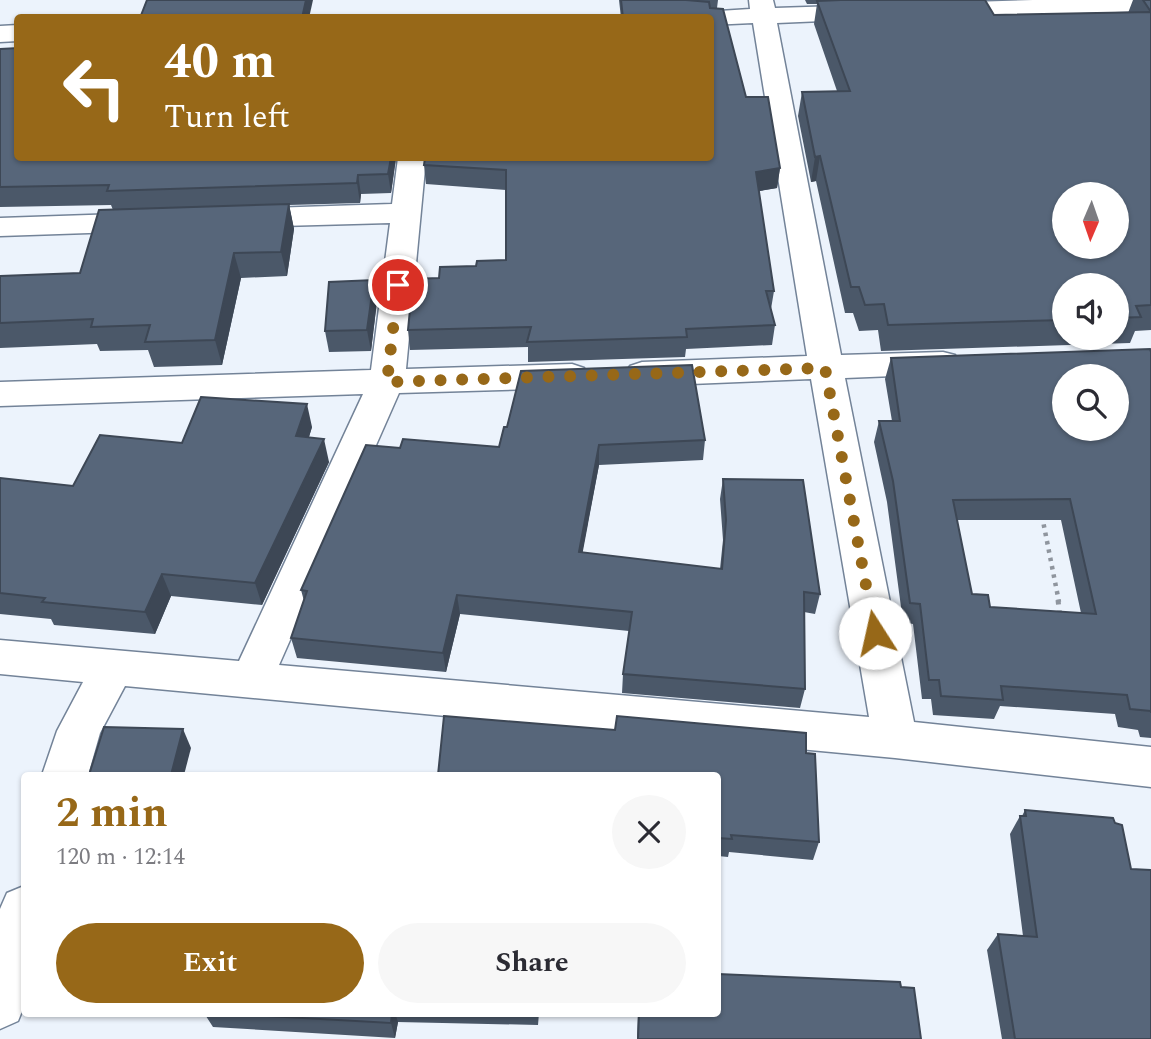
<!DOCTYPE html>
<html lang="en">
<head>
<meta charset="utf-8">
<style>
  body { margin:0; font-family:Spectral,serif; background:#f7f7f7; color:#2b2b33; height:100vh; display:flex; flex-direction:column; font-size:26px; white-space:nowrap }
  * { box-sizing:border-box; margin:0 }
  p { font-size:23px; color:#7c7c81 }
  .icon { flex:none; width:38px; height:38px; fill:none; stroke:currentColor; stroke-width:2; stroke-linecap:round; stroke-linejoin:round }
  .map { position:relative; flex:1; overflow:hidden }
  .sheet { position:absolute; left:21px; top:772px; width:700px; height:245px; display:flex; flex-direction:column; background:#fff; border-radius:7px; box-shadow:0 2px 5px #0004 }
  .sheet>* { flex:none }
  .banner { position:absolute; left:14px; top:14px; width:700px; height:147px; border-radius:7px; box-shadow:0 2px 5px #0004; background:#976818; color:#fff; overflow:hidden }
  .needle { width:46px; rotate:182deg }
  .tools { position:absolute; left:1052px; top:182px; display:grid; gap:14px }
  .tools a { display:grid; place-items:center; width:77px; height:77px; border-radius:50%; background:#fff; box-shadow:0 2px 5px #0004; font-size:35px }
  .pin { position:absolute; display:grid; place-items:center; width:60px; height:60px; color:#fff; margin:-30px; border:4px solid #fff; border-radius:50%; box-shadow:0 2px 7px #0007 }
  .me { position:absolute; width:77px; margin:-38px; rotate:350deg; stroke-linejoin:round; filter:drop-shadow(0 0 5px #0008) }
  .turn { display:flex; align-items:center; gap:24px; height:147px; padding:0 35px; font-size:32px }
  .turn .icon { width:91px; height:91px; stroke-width:2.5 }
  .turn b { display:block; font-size:49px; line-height:60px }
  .round { display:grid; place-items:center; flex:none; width:74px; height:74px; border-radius:37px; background:#f7f7f7 }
  .headline { display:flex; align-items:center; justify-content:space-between; height:119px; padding:0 35px }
  h1 { font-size:42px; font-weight:700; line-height:52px; color:#976818 }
  .action { display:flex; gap:14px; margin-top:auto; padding:14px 35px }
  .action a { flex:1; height:80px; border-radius:42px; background:#976818; color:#fff; font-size:28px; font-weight:700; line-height:80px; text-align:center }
  .action a+a { background:#f7f7f7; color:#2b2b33 }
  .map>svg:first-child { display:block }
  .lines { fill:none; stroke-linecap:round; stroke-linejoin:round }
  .minor-casing { stroke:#738398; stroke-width:3 }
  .path-far1 { stroke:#8f959e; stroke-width:4.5; stroke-dasharray:3.5 5; stroke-linecap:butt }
  .path { stroke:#8f959e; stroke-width:5; stroke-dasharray:4.5 6; stroke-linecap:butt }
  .minor { fill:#fff; fill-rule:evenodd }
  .wall { fill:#4b5869; fill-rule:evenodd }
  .shaded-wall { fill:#3d4755 }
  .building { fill:#57667a; stroke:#3d4755; stroke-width:2; fill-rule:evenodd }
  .route { stroke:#976818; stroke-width:12; stroke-dasharray:0 21.6 }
</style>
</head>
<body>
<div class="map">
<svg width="1151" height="1039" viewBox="0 0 1151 1039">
  <rect width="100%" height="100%" fill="#ecf3fc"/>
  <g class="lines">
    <defs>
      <g id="minor">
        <path d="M749 0H773L775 8 869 5 878 7 881 12 878 17 869 19 777 23 841 355 943 352 955 355 960 363 955 371 943 374 845 378 914 722 1151 747V787L895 758 125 686 100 733 88 775H42L57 731 83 682 0 674V640L239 661 363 394 0 406V382L371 370 390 223 240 227 229 224 225 218 229 212 240 209 392 204 398 158H426L406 369 572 364 584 368 589 376 584 384 572 388 399 393 279 665 869 717 811 379 642 386 630 382 625 374 630 366 642 362 807 356 753 23 710 25V18H685L688 13 750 9Z"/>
        <path d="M1033 0H1151V11L940 17 931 15 928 10 931 5 940 3Z"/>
        <path d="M18 25V41L0 42V26Z"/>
        <path d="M148 213 159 216 163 222 159 228 148 231 0 236V218Z"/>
        <path d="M24 886V1006L18 1021 0 1029V909L7 893Z"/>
      </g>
    </defs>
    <use href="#minor" class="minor-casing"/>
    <path class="path-far1" d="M1042 516 1059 602"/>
    <path class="path" d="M1058 600 1060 617"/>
    <use href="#minor" class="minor"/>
  </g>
  <g class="wall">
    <path d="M619 0H718L717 8 746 97 780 168 777 188 759 191 774 291 771 309 775 325 772 345 686 349 685 357 528 362V347L410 350 408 330 439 278 476 266 506 260V190L426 184 424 165 710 18H621Z"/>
    <path d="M805 0H985L994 15 1128 13 1133 0H1151V330L1135 331 1130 343 881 351 878 330 859 331 853 313H845L816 181 811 182 798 116 802 92 837 91 814 24 817 4H807ZM1064 285H1116V338H1064Z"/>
    <path d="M0 49 18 158H396L391 193 361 194 360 203 289 205 294 229 287 276 241 278 222 365 154 367 148 350 100 351 97 344 0 348V276L80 273 113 210 111 205 0 207Z"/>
    <path d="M377 301 371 351 329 352 325 331Z"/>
    <path d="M1151 352V738L1140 737 1138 730 1118 727 1115 714 1000 706 994 719 933 715 931 699H922L913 624 903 622 887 502 874 442 879 421H892L885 379 891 358ZM957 520H1061L1081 613 990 607 972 594Z"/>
    <path d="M312 427 309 437 329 462 262 605 171 596 155 634 54 625 51 619 0 614V478L73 486 182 443Z"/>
    <path d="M705 440 703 460 599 465 582 553 720 569 723 540 720 499 723 479 820 594 815 614 804 612 805 689 800 708 622 693 623 674 629 631 460 614 446 672 297 658 291 638 304 601 301 590 400 448 499 447Z"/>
    <path d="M806 753 819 842 813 860 729 852 728 857 718 856V775Z"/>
    <path d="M1025 810 1131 869 1151 1039H1002L987 950 998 934 1023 936 1010 834 1020 816H1022Z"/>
    <path d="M901 987 921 1039H637L638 1013H718Z"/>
    <path d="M204 1013H539L538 1025 398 1022 395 1038 213 1027Z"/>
  </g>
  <g class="shaded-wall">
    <path d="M306 0H313L309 18H302Z"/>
    <path d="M820 156 816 181 811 182 815 157Z"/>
    <path d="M391 158H396L391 193 388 174Z"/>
    <path d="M780 168 777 188 754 192 756 172Z"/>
    <path d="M358 175 361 194 360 203 357 183Z"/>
    <path d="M289 204 294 229 287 276 281 252Z"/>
    <path d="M234 253 241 278 222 365 215 340Z"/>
    <path d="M374 280 377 301 371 351 367 330Z"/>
    <path d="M307 404 312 427 302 459 296 436Z"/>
    <path d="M324 439 329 462 262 605 255 583Z"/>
    <path d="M599 445V465L579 572V552Z"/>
    <path d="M162 574 171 596 155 634 145 612Z"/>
    <path d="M457 595 460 614 446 672 443 653Z"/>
    <path d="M183 729 191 748 184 775H171Z"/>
    <path d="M392 1013H395L398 1022 395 1038 391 1023Z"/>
  </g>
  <g class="building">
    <path d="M147 0H306L302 18H140Z"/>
    <path d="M621 0H686L709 2 710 8 723 9 746 97H768L780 168 756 172 774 291H766L775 325 686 329 687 337 527 342 531 327 408 330 413 279 439 278 440 267 476 266 477 261 506 260V170L424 165 425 158H710V18H623Z"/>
    <path d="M841 0H985L994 15 1151 12V305L1136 306 1141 317 1116 318V285H1064V320L888 325 884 304 865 305 859 287H851L820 156 815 157 802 92 850 91 817 1ZM1064 194H1116V247H1064Z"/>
    <path d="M1143 0H1151V12Z"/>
    <path d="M18 48V158H391L388 174 358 175 357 183 107 191 109 185 0 187V49Z"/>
    <path d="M289 204 281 252 234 253 215 340 145 342 150 325 91 327 93 319 0 323V276L80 273 99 210Z"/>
    <path d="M374 280 367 330 325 331 329 282Z"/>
    <path d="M1150 349 1151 352V713V711L1130 709 1127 695 1001 686 1003 700 941 696 939 680H929L920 604 910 603 893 481 879 421H900L891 358ZM1064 376H1116V429H1064ZM1070 499 1096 614 990 607 988 595 972 594 953 500Z"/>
    <path d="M692 365 705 440 599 445 579 552 722 569 726 520 723 479 803 480 820 594 804 592 805 689 623 674 632 612 457 595 443 653 291 638 307 591 301 590 366 445 400 448 403 439 499 447 504 427H507L521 371Z"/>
    <path d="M201 397 307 404 296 436 324 439 255 583 162 574 145 612 42 602 45 598 0 593V478L73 486 100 435 182 443Z"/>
    <path d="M444 716 615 730 617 716 806 733V753L815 754 819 842 731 835 732 839 718 838V775H438Z"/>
    <path d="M104 727 183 729 171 775H89Z"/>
    <path d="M1025 810 1113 818 1115 823 1122 825 1131 869 1151 870V1039H1015L998 934 1037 937 1020 816H1026Z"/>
    <path d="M718 974 900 982 901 987 914 988 921 1039H638L639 1013H718Z"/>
    <path d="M214 1013H392L391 1023Z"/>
  </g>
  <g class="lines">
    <path class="route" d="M398 285 387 382 825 368 875 633"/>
  </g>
</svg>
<div class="tools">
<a><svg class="needle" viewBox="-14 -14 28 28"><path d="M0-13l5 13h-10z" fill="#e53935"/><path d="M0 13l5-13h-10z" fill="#7c7c81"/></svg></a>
<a><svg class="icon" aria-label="sound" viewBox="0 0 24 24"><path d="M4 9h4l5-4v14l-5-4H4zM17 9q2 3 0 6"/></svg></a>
<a><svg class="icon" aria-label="search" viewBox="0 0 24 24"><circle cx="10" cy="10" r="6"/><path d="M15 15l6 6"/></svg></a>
</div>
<div class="pin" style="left:398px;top:285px;background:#d93025"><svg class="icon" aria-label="arrive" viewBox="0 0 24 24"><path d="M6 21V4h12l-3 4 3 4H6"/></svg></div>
<svg class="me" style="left:875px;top:633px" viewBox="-20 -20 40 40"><circle r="19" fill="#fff"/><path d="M0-13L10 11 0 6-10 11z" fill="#976818"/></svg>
<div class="banner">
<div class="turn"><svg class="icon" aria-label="left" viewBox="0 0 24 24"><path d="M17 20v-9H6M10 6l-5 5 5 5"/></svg><div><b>40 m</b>Turn left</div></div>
</div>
<section class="sheet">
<div class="headline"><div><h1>2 min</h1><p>120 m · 12:14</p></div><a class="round"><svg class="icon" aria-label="close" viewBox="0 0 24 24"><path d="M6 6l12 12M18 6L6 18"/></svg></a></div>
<div class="action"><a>Exit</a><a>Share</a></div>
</section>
</div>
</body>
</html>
